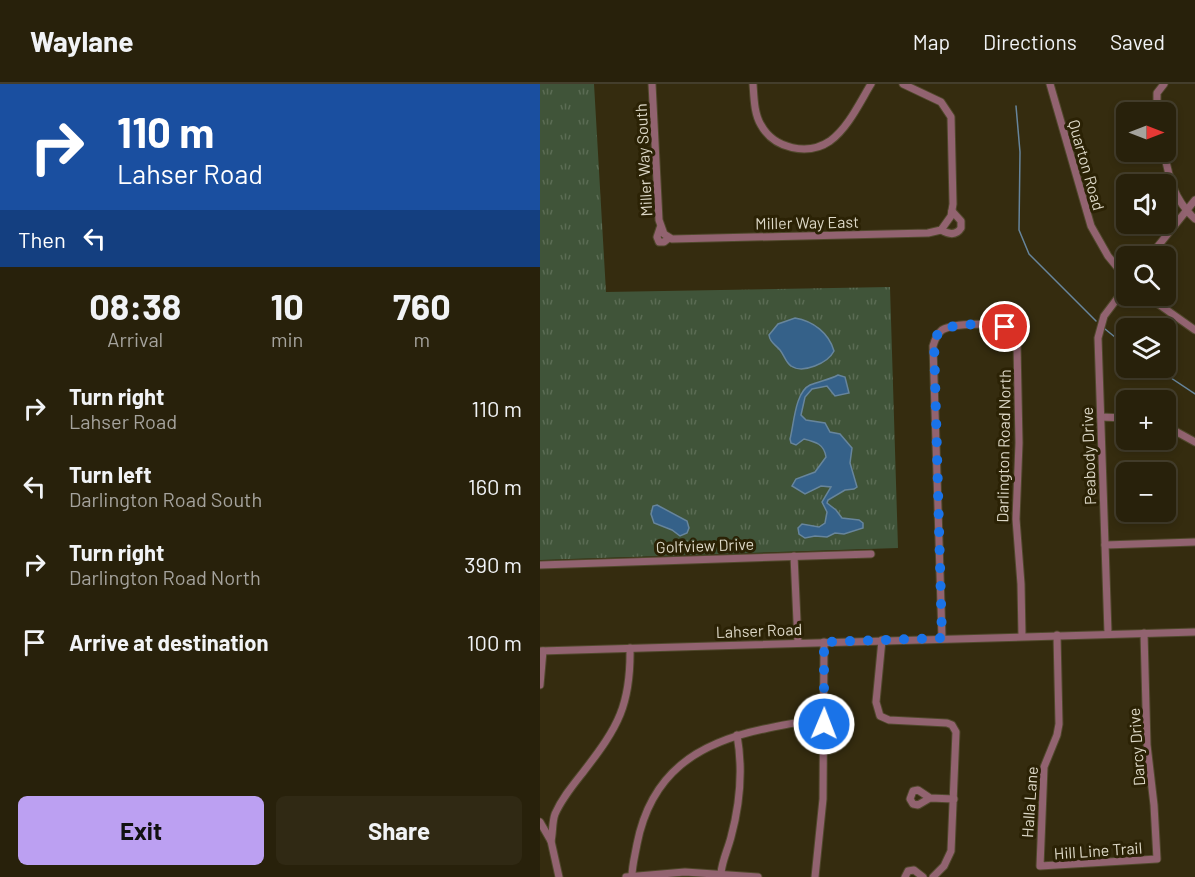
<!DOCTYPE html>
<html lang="en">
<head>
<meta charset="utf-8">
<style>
  body { margin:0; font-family:Barlow,sans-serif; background:#302914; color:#f1f3f6; height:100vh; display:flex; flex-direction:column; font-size:22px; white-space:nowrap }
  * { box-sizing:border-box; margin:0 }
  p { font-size:20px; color:#a5a39d }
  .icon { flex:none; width:33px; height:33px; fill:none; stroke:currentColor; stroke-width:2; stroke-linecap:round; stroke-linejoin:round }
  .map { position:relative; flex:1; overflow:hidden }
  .details { display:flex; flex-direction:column; background:#28210b; width:540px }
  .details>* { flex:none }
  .banner { background:#1a4fa0; color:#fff; overflow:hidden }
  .needle { width:39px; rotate:90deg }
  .fabs { position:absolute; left:576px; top:18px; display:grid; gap:12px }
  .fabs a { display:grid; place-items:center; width:60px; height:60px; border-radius:9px; background:#28210b; box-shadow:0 3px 9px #0003,0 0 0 2px #443e2c; font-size:30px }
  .pin { position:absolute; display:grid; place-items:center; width:51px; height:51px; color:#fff; margin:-26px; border:3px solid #fff; border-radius:50%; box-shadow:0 2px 6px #0007 }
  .me { position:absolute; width:66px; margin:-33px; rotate:1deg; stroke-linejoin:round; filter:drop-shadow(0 0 4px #0008) }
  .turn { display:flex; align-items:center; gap:21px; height:126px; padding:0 18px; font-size:27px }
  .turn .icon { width:78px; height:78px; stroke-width:2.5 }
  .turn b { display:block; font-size:42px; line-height:51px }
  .then { display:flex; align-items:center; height:57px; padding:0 18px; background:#0003; gap:12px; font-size:22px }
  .eta { display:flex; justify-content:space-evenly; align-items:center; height:102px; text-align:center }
  .eta b { font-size:36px; font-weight:700; line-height:42px }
  .action { display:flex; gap:12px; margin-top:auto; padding:12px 18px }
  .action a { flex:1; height:69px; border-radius:9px; background:#bca0f2; color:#111; font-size:24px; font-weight:700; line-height:69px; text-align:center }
  .action a+a { background:#302914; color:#f1f3f6 }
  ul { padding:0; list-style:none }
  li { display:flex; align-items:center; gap:18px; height:78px; padding:0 18px }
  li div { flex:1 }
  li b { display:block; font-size:22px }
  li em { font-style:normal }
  header { display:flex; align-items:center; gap:36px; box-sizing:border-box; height:84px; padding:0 30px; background:#28210b; border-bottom:2px solid #443e2c }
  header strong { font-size:28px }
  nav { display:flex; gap:33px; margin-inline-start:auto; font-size:21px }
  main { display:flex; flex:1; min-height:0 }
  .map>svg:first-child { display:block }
  .grass { fill:url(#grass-tufts) }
  .water { fill:#356189; stroke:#67859c; stroke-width:1.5 }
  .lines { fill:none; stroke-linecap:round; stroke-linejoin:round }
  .stream { stroke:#67859c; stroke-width:1.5 }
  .minor-casing { stroke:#50482c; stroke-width:9 }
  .minor { stroke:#926370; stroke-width:7 }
  .route { stroke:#1a73e8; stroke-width:10; stroke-dasharray:0 18 }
  .labels { text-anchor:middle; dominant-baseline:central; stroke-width:6; stroke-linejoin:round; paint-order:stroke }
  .street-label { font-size:16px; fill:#ddd8c7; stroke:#2b2205 }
</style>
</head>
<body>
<header>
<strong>Waylane</strong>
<nav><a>Map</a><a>Directions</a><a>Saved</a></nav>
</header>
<main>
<section class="details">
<div class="banner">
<div class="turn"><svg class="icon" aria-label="right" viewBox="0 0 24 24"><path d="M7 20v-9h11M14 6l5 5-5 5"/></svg><div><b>110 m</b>Lahser Road</div></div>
<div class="then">Then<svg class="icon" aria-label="left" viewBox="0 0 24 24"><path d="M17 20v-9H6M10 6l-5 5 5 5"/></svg></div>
</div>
<div class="eta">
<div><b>08:38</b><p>Arrival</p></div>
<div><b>10</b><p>min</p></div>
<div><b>760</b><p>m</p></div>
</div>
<ul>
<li><svg class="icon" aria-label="right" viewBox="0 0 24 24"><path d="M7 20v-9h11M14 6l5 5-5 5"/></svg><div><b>Turn right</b><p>Lahser Road</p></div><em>110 m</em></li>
<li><svg class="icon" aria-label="left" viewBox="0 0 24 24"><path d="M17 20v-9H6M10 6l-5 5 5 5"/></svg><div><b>Turn left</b><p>Darlington Road South</p></div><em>160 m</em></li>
<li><svg class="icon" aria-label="right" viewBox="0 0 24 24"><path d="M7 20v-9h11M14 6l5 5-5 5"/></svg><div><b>Turn right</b><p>Darlington Road North</p></div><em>390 m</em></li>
<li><svg class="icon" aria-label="arrive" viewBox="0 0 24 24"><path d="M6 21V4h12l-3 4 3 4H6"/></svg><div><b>Arrive at destination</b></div><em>100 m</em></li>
</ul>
<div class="action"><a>Exit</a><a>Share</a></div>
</section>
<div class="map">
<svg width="655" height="793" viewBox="0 0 655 793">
  <defs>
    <pattern id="grass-tufts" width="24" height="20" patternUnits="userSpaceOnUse" patternTransform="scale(1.5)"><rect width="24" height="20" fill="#405439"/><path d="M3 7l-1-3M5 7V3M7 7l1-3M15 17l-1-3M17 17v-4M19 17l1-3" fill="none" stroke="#5b6c54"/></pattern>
  </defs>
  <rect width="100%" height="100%" fill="#352c0f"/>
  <path class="grass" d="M0 0H54L66 208 350 203 358 464 0 476Z"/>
  <g class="water">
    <path d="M255 234C273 237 289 249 294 267 288 279 263 290 251 282 246 279 244 271 240 266 235 260 230 259 229 251L238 240Z"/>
    <path d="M298 291 305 293 309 309 295 312 287 302 272 305 265 313 261 331 266 336 285 339 290 348 300 350 312 364 310 379 317 403 314 405 305 406 288 416 287 419 296 426 302 434 319 436 323 439V444L304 450 295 449 287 453 275 452 265 454 259 450 258 444 262 440 279 443 285 439 287 428 282 418 291 403 281 402 265 410 252 402 256 395 275 388 286 373C284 360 276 358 264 355L256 361 251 359 250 355C254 340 255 308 270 301 279 297 289 296 298 291Z"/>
    <path d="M117 421 147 437 149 444 147 449 140 452 132 446 114 439 111 430 113 422Z"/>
  </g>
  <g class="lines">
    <g class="stream">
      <path d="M476 22 480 68 479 146 489 170 556 237"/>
      <path d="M565 245 586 262"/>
      <path d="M616 284 655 310"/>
    </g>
    <defs>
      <g id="minor">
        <path d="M112 0 119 136 124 150 132 155 388 149 401 146 411 132 413 120 411 33 401 18 363 0"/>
        <path d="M213 0C214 13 214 30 221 41 234 65 268 72 290 57 308 44 320 18 331 0"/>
        <path d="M510 0 551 142 568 172 586 194"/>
        <path d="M617 28V9L624 0"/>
        <path d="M624 68C629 94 634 116 655 135"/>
        <path d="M120 144 117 153 119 158H124L129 154"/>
        <path d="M401 146C408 150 416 152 421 144V137L412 127"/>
        <path d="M610 172 655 116"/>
        <path d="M607 212 655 246"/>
        <path d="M561 333 586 334"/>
        <path d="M626 342 655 358"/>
        <path d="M565 461 655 458"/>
        <path d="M254 472 258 559"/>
        <path d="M0 481 331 470"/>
        <path d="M568 549 558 254 564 232 586 203"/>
        <path d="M517 551 519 640 517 651 504 683 500 782 617 775 614 721 607 661 604 549"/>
        <path d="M402 554 393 262C395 255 397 250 402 246 414 239 456 238 468 245 474 248 476 254 477 261L479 359 476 435 481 500 482 552"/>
        <path d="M342 556 336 618 340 632 349 636 407 639 412 641 416 648 411 767 404 782 393 793"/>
        <path d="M0 567 655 548"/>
        <path d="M0 601 3 567"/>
        <path d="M390 714 378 721 373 720 370 715 373 707 378 706 390 714 414 715"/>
        <path d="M0 738 11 757 19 793"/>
        <path d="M11 757C13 749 12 738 15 730 22 714 33 701 44 687 78 643 91 621 90 564"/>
        <path d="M181 789C182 777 188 765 191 753 200 720 203 685 197 651"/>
        <path d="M92 792C92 782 95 771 97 760 111 689 157 659 224 645 244 641 264 636 284 636"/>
        <path d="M86 793 145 788 218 793"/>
        <path d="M275 793 283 715 284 558"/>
        <path d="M365 793 368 787 374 786 383 793"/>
      </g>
    </defs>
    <use href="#minor" class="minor-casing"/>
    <use href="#minor" class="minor"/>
  </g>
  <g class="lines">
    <path class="route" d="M284 640V558L402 554 394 257C396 252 398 249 403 246 414 239 452 239 465 243"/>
  </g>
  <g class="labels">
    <g class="street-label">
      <text transform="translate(103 76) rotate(-93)">Miller Way South</text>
      <text transform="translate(547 81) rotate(74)">Quarton Road</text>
      <text transform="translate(267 138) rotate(-1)">Miller Way East</text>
      <text transform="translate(463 362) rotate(-89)">Darlington Road North</text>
      <text transform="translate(548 372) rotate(-92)">Peabody Drive</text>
      <text transform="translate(165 461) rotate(-2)">Golfview Drive</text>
      <text transform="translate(219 546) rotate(-2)">Lahser Road</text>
      <text transform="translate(596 663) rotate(-94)">Darcy Drive</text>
      <text transform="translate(489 718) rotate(-86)">Halla Lane</text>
      <text transform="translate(558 766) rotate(-4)">Hill Line Trail</text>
    </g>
  </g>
</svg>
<div class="fabs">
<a><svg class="needle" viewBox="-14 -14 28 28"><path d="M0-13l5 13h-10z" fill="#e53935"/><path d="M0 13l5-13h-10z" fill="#a5a39d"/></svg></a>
<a><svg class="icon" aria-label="sound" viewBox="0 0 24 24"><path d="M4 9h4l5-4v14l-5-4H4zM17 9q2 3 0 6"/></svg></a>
<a><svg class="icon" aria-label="search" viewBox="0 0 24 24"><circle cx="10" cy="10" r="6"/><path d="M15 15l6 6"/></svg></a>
<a><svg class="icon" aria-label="layers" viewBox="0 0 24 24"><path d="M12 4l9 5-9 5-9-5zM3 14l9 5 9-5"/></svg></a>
<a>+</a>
<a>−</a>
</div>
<div class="pin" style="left:465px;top:243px;background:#d93025"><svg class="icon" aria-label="arrive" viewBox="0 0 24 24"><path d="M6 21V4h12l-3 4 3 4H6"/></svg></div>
<svg class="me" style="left:284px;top:640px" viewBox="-20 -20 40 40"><circle r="17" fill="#1a73e8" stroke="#fff" stroke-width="3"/><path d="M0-11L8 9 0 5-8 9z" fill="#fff"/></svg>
</div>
</main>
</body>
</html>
